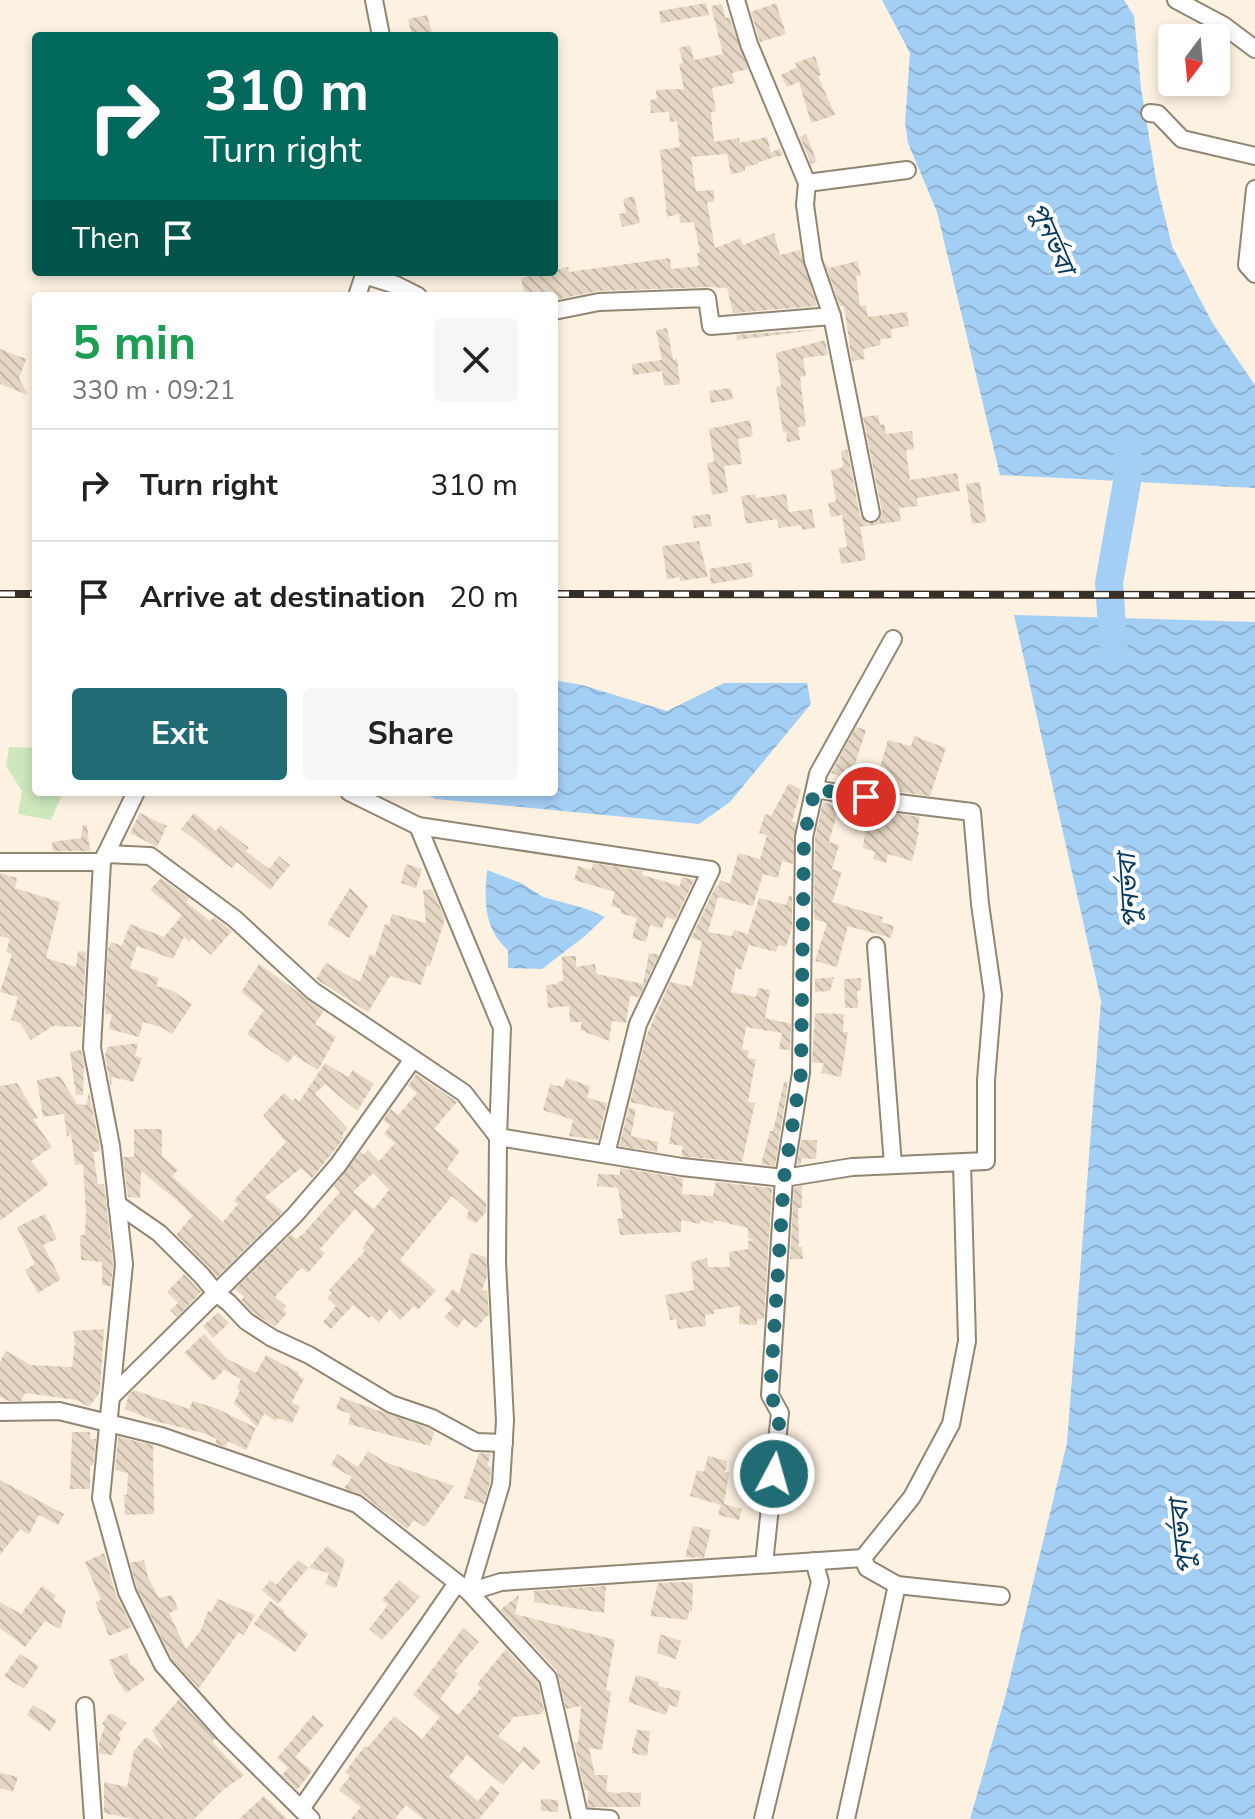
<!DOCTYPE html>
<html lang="en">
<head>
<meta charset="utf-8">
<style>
  body { margin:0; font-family:"Nunito Sans","Noto Sans Bengali",sans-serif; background:#f6f6f6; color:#222; height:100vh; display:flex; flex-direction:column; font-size:30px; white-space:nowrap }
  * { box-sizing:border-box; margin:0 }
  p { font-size:26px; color:#767676 }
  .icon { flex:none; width:44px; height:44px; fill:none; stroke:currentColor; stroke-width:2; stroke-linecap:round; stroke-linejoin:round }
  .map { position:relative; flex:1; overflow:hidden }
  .panel { position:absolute; left:32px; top:292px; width:526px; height:504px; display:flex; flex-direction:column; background:#fff; border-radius:8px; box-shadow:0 4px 12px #0003 }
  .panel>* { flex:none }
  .top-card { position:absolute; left:32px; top:32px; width:526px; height:244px; border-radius:8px; box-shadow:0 4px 12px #0003; background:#00695c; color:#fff; overflow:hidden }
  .needle { width:52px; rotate:196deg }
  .buttons { position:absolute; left:1158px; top:24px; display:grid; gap:16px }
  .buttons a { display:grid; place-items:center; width:72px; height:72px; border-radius:8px; background:#fff; box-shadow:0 4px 12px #0003; font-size:40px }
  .pin { position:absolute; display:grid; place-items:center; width:68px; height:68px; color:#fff; margin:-34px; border:4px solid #fff; border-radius:50%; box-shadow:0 2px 8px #0007 }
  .me { position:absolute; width:88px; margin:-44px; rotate:6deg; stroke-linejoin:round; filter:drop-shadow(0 0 6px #0008) }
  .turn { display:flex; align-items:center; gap:28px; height:168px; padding:0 40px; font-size:36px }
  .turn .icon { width:104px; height:104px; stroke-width:2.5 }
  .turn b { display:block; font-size:56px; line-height:68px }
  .then { display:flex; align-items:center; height:76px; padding:0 40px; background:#0003; gap:16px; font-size:30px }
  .round { display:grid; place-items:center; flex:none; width:84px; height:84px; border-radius:8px; background:#f6f6f6 }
  .overview { display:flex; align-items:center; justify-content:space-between; height:136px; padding:0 40px }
  h1 { font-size:48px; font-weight:700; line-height:60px; color:#1e9e55 }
  .primary-button { display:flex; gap:16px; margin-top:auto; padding:16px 40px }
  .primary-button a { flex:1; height:92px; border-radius:8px; background:#216c74; color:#fff; font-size:32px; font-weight:700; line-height:92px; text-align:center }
  .primary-button a+a { background:#f6f6f6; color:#222 }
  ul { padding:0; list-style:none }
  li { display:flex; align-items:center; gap:24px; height:112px; padding:0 40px; border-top:2px solid #e0e0e0 }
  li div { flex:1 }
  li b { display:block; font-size:30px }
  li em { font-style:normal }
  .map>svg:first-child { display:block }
  .green { fill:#cee7bd }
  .water { fill:url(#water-waves) }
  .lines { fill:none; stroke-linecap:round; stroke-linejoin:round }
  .river { stroke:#a4cff5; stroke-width:28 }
  .building { fill:url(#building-back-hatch); fill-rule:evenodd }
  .minor-casing { stroke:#928574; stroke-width:20 }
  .minor { stroke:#fff; stroke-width:16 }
  .rail-casing { stroke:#363029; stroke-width:8 }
  .rail { stroke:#fff; stroke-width:5; stroke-dasharray:15; stroke-linecap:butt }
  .route { stroke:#216c74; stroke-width:14; stroke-dasharray:0 25.2 }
  .labels { text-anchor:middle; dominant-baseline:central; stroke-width:8; stroke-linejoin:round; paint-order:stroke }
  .water-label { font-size:26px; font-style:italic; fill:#08395d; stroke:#fff }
</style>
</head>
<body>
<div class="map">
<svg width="1255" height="1819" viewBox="0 0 1255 1819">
  <defs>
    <pattern id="water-waves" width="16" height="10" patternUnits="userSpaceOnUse" patternTransform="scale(2)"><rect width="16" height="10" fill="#a4cff5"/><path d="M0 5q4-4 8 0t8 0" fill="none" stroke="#8cb1d1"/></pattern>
    <pattern id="building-back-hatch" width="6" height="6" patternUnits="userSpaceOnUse" patternTransform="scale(2)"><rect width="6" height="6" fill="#e5d7c4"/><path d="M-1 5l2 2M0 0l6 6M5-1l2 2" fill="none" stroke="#c4b8a7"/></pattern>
  </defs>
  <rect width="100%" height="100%" fill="#fdf1e2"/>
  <path class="green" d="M9 747 36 748V792H63L51 820 18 814 22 791 6 766Z"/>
  <g class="water">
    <path d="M882 0H1124L1134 16 1141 88 1157 185 1172 246 1213 324 1255 385V488L1000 475 937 212 908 143 905 123 910 53Z"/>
    <path d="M1014 615 1255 622V1819H970L1005 1698 1067 1443 1101 1001Z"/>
    <path d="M554 680 582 685 667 711 724 683H807L811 704 730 802 699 824 436 799 421 792H554Z"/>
    <path d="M487 870 521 883 543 897 587 909 605 917 585 936 542 969 508 968V950C484 929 484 901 487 870Z"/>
  </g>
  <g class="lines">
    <path class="river" d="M1114 655 1109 583 1127 482 1128 446"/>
  </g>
  <g class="building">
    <path d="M706 3 709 15 661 23 659 11Z"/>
    <path d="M776 3 786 34 760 42 751 12Z"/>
    <path d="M722 4 725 18 729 17 748 69 732 73 735 83 712 88 716 111 711 112 714 142 739 138 740 143 767 137 771 153 780 148 783 155 758 162V164L745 167V171L731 174 727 154 691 157 696 191 714 190V202H707L715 248 740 238 743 245 774 233 780 255 800 250 817 306 733 313 727 288 707 287 598 291 554 300V296H525L521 278 568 267 569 272 670 258 671 269 699 266 697 253 700 252 694 222 680 223 679 214 667 217 660 150 680 147 677 121 670 122 669 112 651 113 650 100 657 99 656 90 684 89 679 64 683 63 679 48 690 45 694 60 723 54 711 6Z"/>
    <path d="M427 15 433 36H412L408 19Z"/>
    <path d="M815 56 821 75 818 76 835 115 811 123 799 82 787 87 781 75 797 67 795 63Z"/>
    <path d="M806 134 817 162 811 164 800 137Z"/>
    <path d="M634 196 640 223 622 227 619 214 626 213 623 199Z"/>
    <path d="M857 261 861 275 856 276 860 306 866 305 868 317 907 312 909 326 891 329 892 338 880 339 881 345 863 349 865 359 852 361 844 306H840L825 263 829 268Z"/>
    <path d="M667 328 673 360 677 359 680 384 664 386 662 371 633 375 632 364 662 360 656 330Z"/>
    <path d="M823 329 737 340 736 335Z"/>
    <path d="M825 340 828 355 803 358 806 376 800 377 806 426 798 427 800 440 787 442 786 431 783 432 776 387 781 386 776 353Z"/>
    <path d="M0 349 26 359 19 378 28 395 0 384Z"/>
    <path d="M731 388 733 399 711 403 709 391Z"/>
    <path d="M878 415 880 425 884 424 886 434 912 431 914 449 906 450 910 480 957 473 960 491 917 498 918 506 899 508 901 521 860 527 866 560 841 564 839 548 847 547 842 515 831 517 828 503 836 501 831 470 841 468 843 465 841 451 847 450 845 438 860 516 868 524 879 521 882 511 863 417Z"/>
    <path d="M750 420 753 436 738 439 742 464 724 466 728 492 712 495 707 463 714 462 709 429Z"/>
    <path d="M980 482 986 522 972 524 966 484Z"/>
    <path d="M755 494 756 498 786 494 789 512 812 509 815 528 802 530 801 525 779 528 777 519 746 524 741 496Z"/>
    <path d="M710 514 712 526 694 528 692 516Z"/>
    <path d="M699 541 708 577 680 581V577L667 579 662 546Z"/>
    <path d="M751 562 753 577 711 584 709 569Z"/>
    <path d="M856 727 866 730 850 779 831 773Z"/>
    <path d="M914 736 946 748 930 796 888 790 889 784 876 781 888 740 911 746Z"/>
    <path d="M789 783 801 790 792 821 796 823 793 864 782 861 778 878 763 874 753 906 718 897 708 932 732 936 734 930 748 934 759 898 786 905 789 896H792V927L786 947 778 945 776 952 749 945 741 970 736 968 731 992 756 997 758 988 770 990 765 1018 791 1024 790 1050 779 1049 782 1033 746 1027 742 1049 749 1051 747 1058 756 1059 748 1102 755 1103 742 1162 681 1156 683 1146 669 1144 674 1112 630 1102 646 1037 670 982 692 987 702 941 691 938 716 886 718 887 720 880 730 884 738 853 760 859 767 835 759 833 765 814 771 816Z"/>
    <path d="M823 802 839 807 829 842 839 845 832 869 842 872 832 902 883 917 881 922 894 926 891 938 848 926 837 967 815 961 827 923 814 919 815 838Z"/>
    <path d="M885 812 920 817 917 832H919L912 861 888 854 886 863 873 859 875 852 863 848 867 816 883 818Z"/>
    <path d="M140 813 167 826 157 847 130 833Z"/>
    <path d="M194 813 216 831 220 825 249 848 246 851 269 869 279 856 290 865 270 890 237 862 232 868 181 829Z"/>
    <path d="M83 825H87L90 851H53L52 842 81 838Z"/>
    <path d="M593 863 643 871 642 875 680 886 682 877 694 880 675 920 666 917 662 929 650 925 646 942 632 938 637 918 620 913 621 909 611 906 615 892 574 880 578 866 591 870Z"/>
    <path d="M406 864 422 869 416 888 401 883Z"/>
    <path d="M0 873 17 878 15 888 60 902 46 958 76 967 78 951 86 952 82 1027 53 1026 31 1040 20 1023 11 1020 18 997 0 992 12 954 6 952 10 939 0 936Z"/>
    <path d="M161 878 189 898 186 902 210 921 214 917 232 931 211 955 192 938 189 942 184 937 173 959 137 946 130 968 159 978 156 986 171 990 192 1004 172 1034 161 1027 143 1022 139 1037 109 1029 112 1014H105L108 949 111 942 122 946 130 924 164 937 182 915 150 890Z"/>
    <path d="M350 888 368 906 349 938 327 924Z"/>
    <path d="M432 889 445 919 430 966 427 965 421 985 390 976 368 1012 316 979 326 963 360 982 370 954 375 956 385 924 389 925 392 914 426 923 423 890Z"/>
    <path d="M649 953 659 955 639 997 630 996 626 1023 612 1021 609 1041 580 1030 582 1022H570L569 1006 548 1008 546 985 558 984V982L563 981 562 956H576V967L595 964 597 974 643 984Z"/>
    <path d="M259 964 324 1011 315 1024 336 1037 318 1070 294 1055 288 1063 247 1034 264 1010 241 992Z"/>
    <path d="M834 977 830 991 815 992V979Z"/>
    <path d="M861 978V990L857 991 858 1008H845L844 979Z"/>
    <path d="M815 1013 844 1014 843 1032H848L841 1077 821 1073 824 1063H812Z"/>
    <path d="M138 1043 135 1056 142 1058 133 1082 112 1077 111 1087 105 1057 107 1047Z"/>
    <path d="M81 1050 84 1063 83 1095H76L70 1052Z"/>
    <path d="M325 1063 348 1077 353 1070 374 1084 357 1111 325 1084 315 1094 347 1128 342 1136 344 1138 312 1178 301 1168 265 1197 283 1212 217 1277 176 1235 192 1216 181 1204 141 1171 140 1198 128 1197 123 1157H134V1129H162V1156L178 1170 172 1176 223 1222 238 1204 234 1200 286 1142 263 1115 284 1093 293 1101 295 1098 299 1102Z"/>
    <path d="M416 1074 457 1102 434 1129 460 1151 447 1169 486 1203V1212L476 1223 466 1218 469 1211 452 1196 400 1260 436 1290 418 1310 414 1306 400 1320 390 1309 379 1322 371 1316 369 1318 353 1305 331 1329 323 1322 336 1306 327 1298 332 1293 329 1290 365 1251 362 1248 375 1229 355 1209 320 1249 325 1253 308 1273 302 1268 299 1270 275 1297 286 1306 283 1310 287 1313 275 1327 251 1311 241 1300 244 1297 235 1289 291 1234 296 1239 304 1233 340 1192 334 1186 360 1152 363 1155 368 1150 379 1161 395 1143 384 1134 390 1126 383 1120 391 1109 398 1115 417 1093 408 1086ZM373 1173 389 1190 374 1209 353 1192Z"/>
    <path d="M60 1076 77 1104 86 1105 89 1092 100 1148V1151L93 1152 98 1184H104L113 1264 111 1286 102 1285V1262L81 1260 80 1235H85L86 1214 83 1164 75 1165 71 1134 67 1137 64 1114 43 1117 37 1080Z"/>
    <path d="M566 1078 590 1086 587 1098 607 1103 598 1140 569 1136 573 1120 543 1110 550 1084 563 1087Z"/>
    <path d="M784 1082H788L775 1166 761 1164 770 1131H773Z"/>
    <path d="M17 1083 38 1118 33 1119 52 1147 31 1161 49 1184 0 1221V1086Z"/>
    <path d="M629 1108 636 1109 631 1136 658 1142 657 1152 619 1146Z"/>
    <path d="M801 1140H817L816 1159 801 1158V1164L797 1165Z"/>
    <path d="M620 1168 683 1178 682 1194 713 1196 716 1182 772 1188 764 1319H757V1325L739 1324 740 1306 714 1310V1314L705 1315 706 1326 678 1329 676 1319 670 1320 665 1295 694 1290 691 1262 707 1258 708 1267H730L729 1252 748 1249V1241L753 1240 748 1238V1228L714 1220 713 1224 701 1220 700 1224 681 1220V1232L620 1235 617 1219 623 1218 618 1188 597 1186 598 1174 620 1175Z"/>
    <path d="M802 1186V1208H798L799 1247H802L803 1259H790L794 1187Z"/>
    <path d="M45 1214 57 1239 43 1245 61 1279 38 1293 25 1270 35 1264 17 1227Z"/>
    <path d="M471 1253 486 1257 487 1276 482 1290 487 1291 489 1314 476 1328 464 1319 457 1328 444 1317 453 1308 444 1300 453 1289 459 1294Z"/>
    <path d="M184 1274 201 1292 177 1317 170 1310 178 1303 167 1292Z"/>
    <path d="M218 1312 229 1323 213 1338 203 1326Z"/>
    <path d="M104 1329 100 1392 89 1407 77 1400 25 1393 21 1401H9L0 1397V1362L6 1351 31 1365 72 1367 75 1342 73 1331Z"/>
    <path d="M204 1334 227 1359 256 1373 266 1355 299 1373 298 1375 304 1379 292 1402 300 1407 292 1423 277 1418 276 1421 264 1414 257 1427 234 1403 240 1390 237 1388 241 1379 224 1370 213 1381 184 1353Z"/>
    <path d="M134 1390 189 1409 193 1401 218 1409 256 1428 246 1450 228 1441 226 1447 215 1443 217 1439 203 1433 155 1421 125 1409 129 1394Z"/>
    <path d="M340 1397 428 1428 434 1432 430 1446 348 1424 351 1414 336 1409Z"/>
    <path d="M72 1432H90V1439H96L93 1466 90 1465V1489H70Z"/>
    <path d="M118 1437 153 1445 154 1514 125 1515 124 1495H127L128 1473 115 1470Z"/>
    <path d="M368 1451 385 1462 454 1486 425 1527 414 1520 407 1529 363 1495 344 1488 352 1477 331 1465 337 1454 358 1467Z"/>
    <path d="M479 1453 491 1454 487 1466 491 1467 490 1482 484 1504 464 1498Z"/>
    <path d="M708 1456 727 1461 725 1472 729 1473 724 1504 742 1509 739 1520 718 1515 721 1505 690 1496 697 1470 704 1472Z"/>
    <path d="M0 1480 64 1514 58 1525 39 1515 29 1534 20 1529 0 1555Z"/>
    <path d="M693 1526 711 1530 704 1558 685 1557Z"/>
    <path d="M327 1546 345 1560 336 1588 325 1584 329 1573 309 1568Z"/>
    <path d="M104 1553 116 1595 132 1627 109 1636 95 1602 101 1600 85 1562Z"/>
    <path d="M144 1560 148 1577 159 1598 172 1595 178 1609 169 1613 186 1649 201 1630 208 1611 211 1612 218 1599 255 1615 244 1635 239 1632 199 1688 172 1659 137 1588 130 1563Z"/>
    <path d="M298 1560 308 1568 278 1604 262 1590 270 1580 276 1585Z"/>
    <path d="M399 1580 420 1597 382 1640 369 1629 388 1605 382 1600Z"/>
    <path d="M681 1582 693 1583 692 1612 689 1611 688 1620 650 1616 658 1583Z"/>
    <path d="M42 1586 56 1596 53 1600 66 1610 60 1629 45 1621 25 1647 0 1628V1602L21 1614Z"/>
    <path d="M606 1586 604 1613 534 1602V1591Z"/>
    <path d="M519 1595 515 1614 615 1640 606 1690 611 1692 602 1750 589 1748 595 1775H608L606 1791 620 1794V1792L641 1793 640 1807H588V1791H585L574 1742 578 1743 581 1706 566 1709 557 1671 500 1610Z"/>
    <path d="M270 1601 285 1611 284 1613 308 1634 295 1652 254 1624Z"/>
    <path d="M463 1628 479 1642 455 1671 458 1674 440 1699 458 1715 481 1688 477 1684 506 1649 538 1683 544 1710 541 1714 514 1717 498 1736 519 1753 524 1746 541 1761 533 1770 523 1761 503 1785 467 1755 449 1777 478 1801 491 1786 500 1793 479 1819H423L406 1805 395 1819H351L361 1807 339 1790 350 1776 345 1772 365 1746 367 1748 394 1716 422 1739 440 1717 413 1695Z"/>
    <path d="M660 1634 681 1641 676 1659 657 1653Z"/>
    <path d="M127 1653 131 1666 133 1665 145 1680 126 1693 116 1678 109 1660Z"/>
    <path d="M20 1654 39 1666 24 1689 4 1676Z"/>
    <path d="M636 1675 659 1682 658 1686 681 1691 677 1707 669 1705 666 1715 628 1702Z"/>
    <path d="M179 1699 215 1739 212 1742 244 1775 222 1791 194 1819H134L104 1813V1782L127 1787 134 1751 146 1737 164 1750 152 1731Z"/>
    <path d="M33 1705 57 1720 50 1731 27 1715Z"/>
    <path d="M109 1714H113L127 1723 118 1735 121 1738 112 1755 99 1754V1743L105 1726 102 1724Z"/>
    <path d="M313 1715 324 1725 295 1757 312 1771 297 1790 282 1775 288 1768 277 1758Z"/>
    <path d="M637 1730 650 1731 647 1756 631 1753Z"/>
    <path d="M0 1773 18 1777 13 1792 0 1788Z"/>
    <path d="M264 1796 287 1819H239Z"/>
    <path d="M541 1799 558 1800V1812L541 1811Z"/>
  </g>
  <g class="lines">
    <defs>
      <g id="minor">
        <path d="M374 0 381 36"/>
        <path d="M736 0 749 44 807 183 805 205 813 261 832 316 871 513"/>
        <path d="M1176 0 1223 25 1255 49"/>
        <path d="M1150 113 1158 114 1182 139 1255 156"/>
        <path d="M807 183 907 170"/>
        <path d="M1255 189 1247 265 1255 274"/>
        <path d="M364 275 396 285 418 296"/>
        <path d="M357 296 365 272"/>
        <path d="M554 311 599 302 707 298 711 326 832 316"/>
        <path d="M815 789 890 802 972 812 980 904 993 995 986 1080V1161L852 1167 784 1178 682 1167 498 1137 497 1262 505 1421 501 1484 469 1592 501 1582 863 1558 912 1497 951 1424 967 1341 962 1163"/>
        <path d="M136 792 102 862 92 1048 111 1146 124 1264 101 1498 127 1592 163 1665 223 1732 311 1819"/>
        <path d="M418 826 711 870 638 1024 606 1154"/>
        <path d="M106 854 150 856 235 919 313 991 464 1093 498 1137 502 1028 418 826 349 792"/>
        <path d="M0 862H102"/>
        <path d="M876 946 893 1165"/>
        <path d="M117 1204 159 1233 202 1276 216 1293 229 1303 246 1321 272 1338 309 1355 391 1404 432 1418 476 1442 504 1443"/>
        <path d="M111 1397 294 1216 338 1165 413 1059"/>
        <path d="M0 1412 59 1411 161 1436 357 1504 469 1592 548 1678 580 1819"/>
        <path d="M764 1564 780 1413 770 1395 784 1178 801 1073 804 837 818 774 893 639"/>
        <path d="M897 1585 1001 1596"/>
        <path d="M85 1706 93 1819"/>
        <path d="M301 1809 457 1583"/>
        <path d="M580 1817 610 1819"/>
        <path d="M763 1819 820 1582 814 1561"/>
        <path d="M846 1819 897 1585 867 1568 863 1558"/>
      </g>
    </defs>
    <use href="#minor" class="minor-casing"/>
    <use href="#minor" class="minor"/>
    <defs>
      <g id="rail">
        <path d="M0 594H36"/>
        <path d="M554 594 1255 595"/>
      </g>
    </defs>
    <use href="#rail" class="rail-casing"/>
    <use href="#rail" class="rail"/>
  </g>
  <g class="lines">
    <path class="route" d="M774 1474 780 1413 770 1395 784 1178 801 1073 804 837 815 789 866 797"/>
  </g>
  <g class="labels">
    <g class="water-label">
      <text transform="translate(1052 238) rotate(66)">পুনর্ভবা</text>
      <text transform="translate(1129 891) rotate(-94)">পুনর্ভবা</text>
      <text transform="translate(1182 1537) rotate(-96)">পুনর্ভবা</text>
    </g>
  </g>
</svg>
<div class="buttons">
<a><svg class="needle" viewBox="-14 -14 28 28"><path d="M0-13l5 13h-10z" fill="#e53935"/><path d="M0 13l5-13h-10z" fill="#767676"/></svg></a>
</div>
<div class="pin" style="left:866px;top:797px;background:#d93025"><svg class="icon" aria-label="arrive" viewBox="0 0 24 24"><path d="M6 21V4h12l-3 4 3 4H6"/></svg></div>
<svg class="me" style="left:774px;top:1474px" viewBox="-20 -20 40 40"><circle r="17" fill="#216c74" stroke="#fff" stroke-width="3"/><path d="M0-11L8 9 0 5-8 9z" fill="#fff"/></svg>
<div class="top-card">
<div class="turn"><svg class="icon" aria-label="right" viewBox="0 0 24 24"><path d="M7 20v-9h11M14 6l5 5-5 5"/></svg><div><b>310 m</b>Turn right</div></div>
<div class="then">Then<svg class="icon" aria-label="arrive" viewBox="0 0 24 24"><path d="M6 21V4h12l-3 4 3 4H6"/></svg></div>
</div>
<section class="panel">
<div class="overview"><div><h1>5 min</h1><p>330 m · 09:21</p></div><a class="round"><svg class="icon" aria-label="close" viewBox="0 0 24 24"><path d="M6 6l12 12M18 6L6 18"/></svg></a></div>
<ul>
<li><svg class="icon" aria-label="right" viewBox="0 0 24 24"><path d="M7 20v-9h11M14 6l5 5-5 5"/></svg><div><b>Turn right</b></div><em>310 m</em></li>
<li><svg class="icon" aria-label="arrive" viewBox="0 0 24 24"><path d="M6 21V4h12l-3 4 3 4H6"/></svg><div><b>Arrive at destination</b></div><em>20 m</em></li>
</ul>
<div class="primary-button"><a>Exit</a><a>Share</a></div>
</section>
</div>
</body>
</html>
